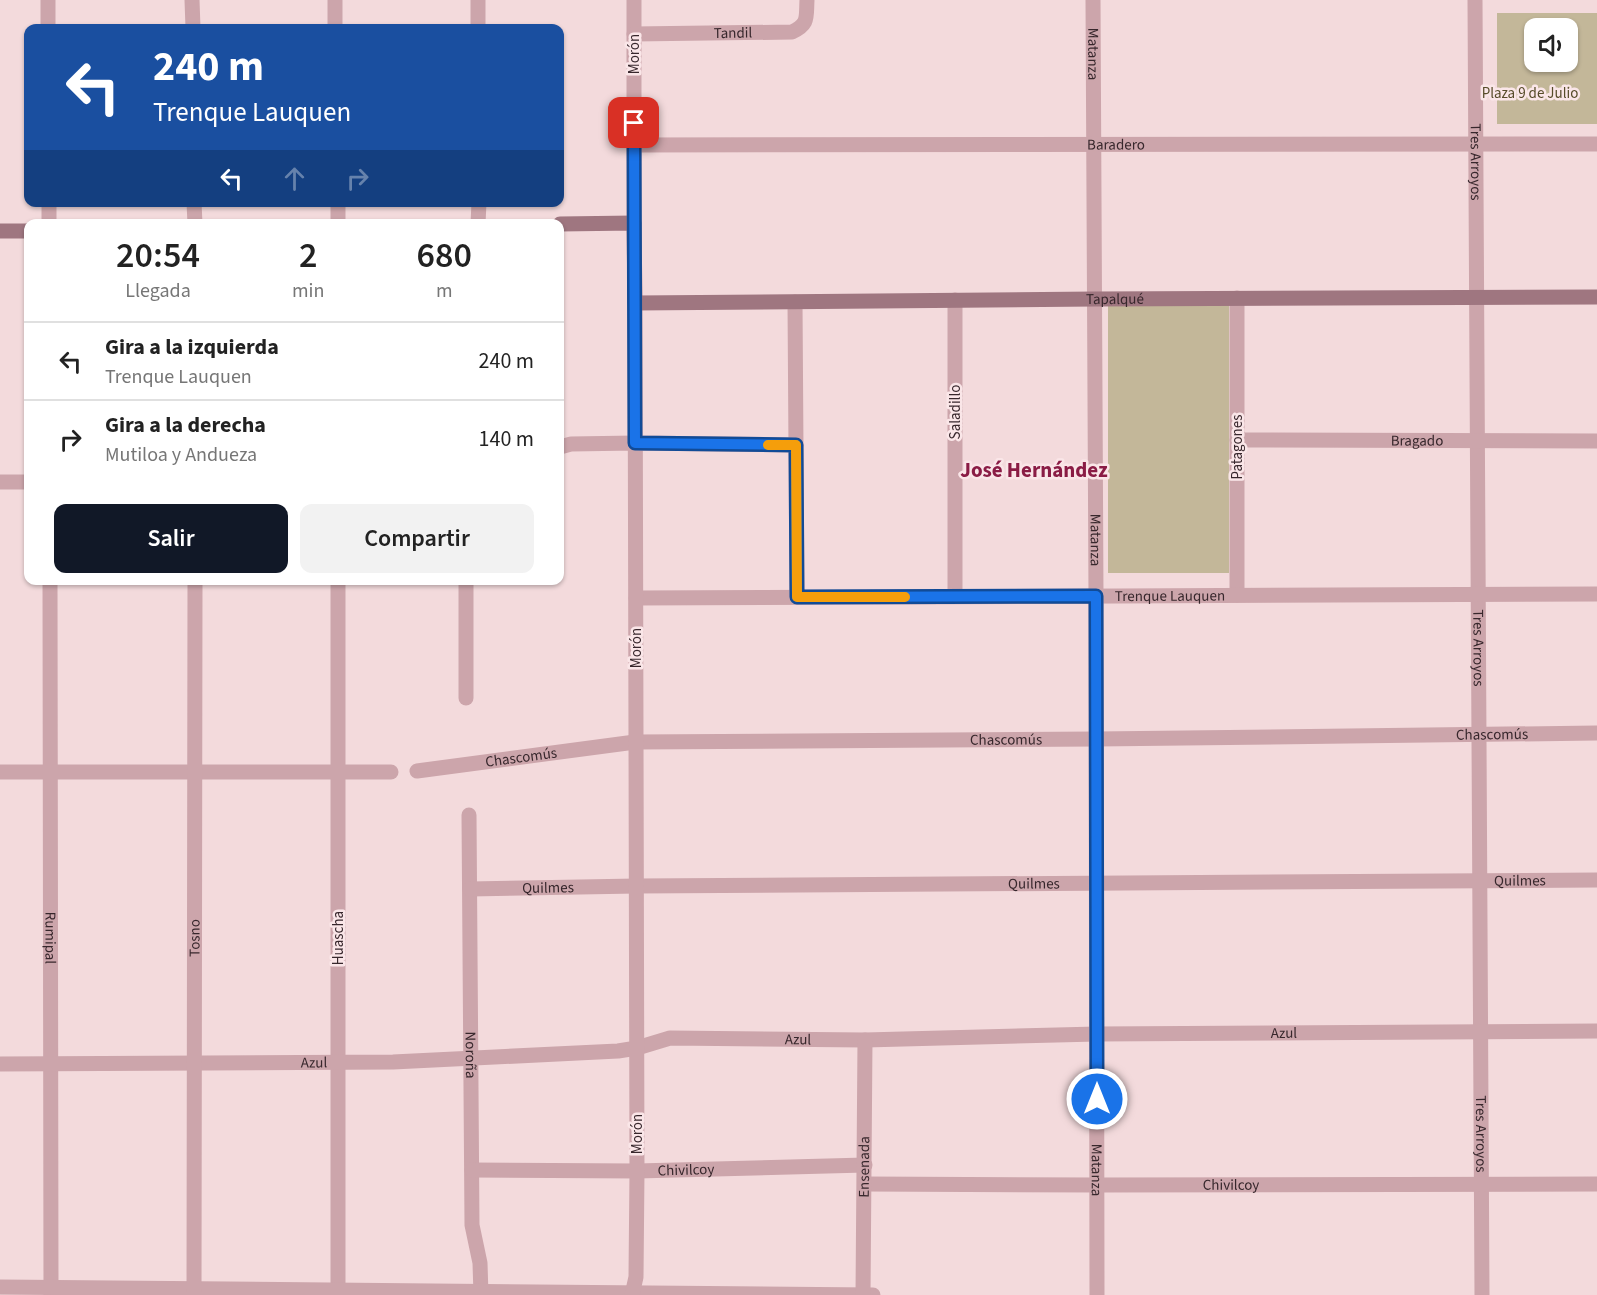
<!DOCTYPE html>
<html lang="es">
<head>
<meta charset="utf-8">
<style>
  body { margin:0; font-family:"Source Sans 3",sans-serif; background:#f2f2f2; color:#222; height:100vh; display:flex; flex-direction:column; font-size:22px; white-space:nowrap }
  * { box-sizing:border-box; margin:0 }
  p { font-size:20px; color:#767676 }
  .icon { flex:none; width:33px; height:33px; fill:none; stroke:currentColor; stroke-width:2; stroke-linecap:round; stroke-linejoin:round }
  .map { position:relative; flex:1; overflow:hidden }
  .side { position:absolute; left:24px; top:219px; width:540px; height:366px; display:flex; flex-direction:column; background:#fff; border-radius:12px; box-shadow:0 2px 4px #0004 }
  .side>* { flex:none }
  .hud { position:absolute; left:24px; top:24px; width:540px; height:183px; border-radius:12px; box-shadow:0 2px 4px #0004; background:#1a4fa0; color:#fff; overflow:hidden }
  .buttons { position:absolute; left:1524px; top:18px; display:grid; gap:12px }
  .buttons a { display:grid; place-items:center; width:54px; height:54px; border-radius:12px; background:#fff; box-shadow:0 2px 4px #0004; font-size:30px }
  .pin { position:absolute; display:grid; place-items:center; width:51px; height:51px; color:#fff; margin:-26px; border-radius:12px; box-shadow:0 3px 9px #0006 }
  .me { position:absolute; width:66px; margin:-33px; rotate:0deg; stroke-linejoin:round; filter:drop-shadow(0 0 4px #0008) }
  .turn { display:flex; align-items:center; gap:21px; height:126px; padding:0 30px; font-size:27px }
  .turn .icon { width:78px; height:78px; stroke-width:2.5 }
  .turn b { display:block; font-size:42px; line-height:51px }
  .lanes { display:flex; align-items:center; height:57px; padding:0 30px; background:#0003; justify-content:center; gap:30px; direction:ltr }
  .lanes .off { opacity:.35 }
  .eta { display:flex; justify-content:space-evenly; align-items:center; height:102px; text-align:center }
  .eta b { font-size:36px; font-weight:600; line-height:42px }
  .cta { display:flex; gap:12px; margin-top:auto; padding:12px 30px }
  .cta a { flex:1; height:69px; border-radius:12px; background:#111827; color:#fff; font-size:24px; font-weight:600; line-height:69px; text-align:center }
  .cta a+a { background:#f2f2f2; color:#222 }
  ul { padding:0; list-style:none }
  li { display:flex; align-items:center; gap:18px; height:78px; padding:0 30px; border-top:2px solid #e0e0e0 }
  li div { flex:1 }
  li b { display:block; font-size:22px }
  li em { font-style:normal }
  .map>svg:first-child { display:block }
  .green { fill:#c3b799; fill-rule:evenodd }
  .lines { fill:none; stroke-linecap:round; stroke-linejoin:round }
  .minor { stroke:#cca5ab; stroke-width:15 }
  .secondary { stroke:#9f7680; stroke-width:15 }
  .route-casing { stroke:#114b97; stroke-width:15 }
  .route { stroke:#1a73e8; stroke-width:10 }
  .slow { stroke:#f59e0b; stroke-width:10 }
  .labels { text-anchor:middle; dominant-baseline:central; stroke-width:5; stroke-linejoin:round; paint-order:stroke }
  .street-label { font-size:15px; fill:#37272c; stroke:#fae6e8 }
  .park-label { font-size:15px; fill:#564b29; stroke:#fae6e8 }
  .district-label { font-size:21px; font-weight:bold; fill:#8a1c45; stroke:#fae6e8 }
</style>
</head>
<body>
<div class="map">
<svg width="1597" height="1295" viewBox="0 0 1597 1295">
  <rect width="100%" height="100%" fill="#f3dadc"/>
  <g class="green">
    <path d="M1497 13H1597V124H1497ZM1534 28H1568V62H1534Z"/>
    <rect x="1108" y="298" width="121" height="275"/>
  </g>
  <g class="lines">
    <g class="minor">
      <path d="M48 0V28"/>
      <path d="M192 0 193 28"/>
      <path d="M335 0V28"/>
      <path d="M478 0V28"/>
      <path d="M634 0V223"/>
      <path id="s1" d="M1093 0 1096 596 1097 1295"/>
      <path id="s2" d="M1475 0 1482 1295"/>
      <path id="s3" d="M634 34 792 32C809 24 806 18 807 0"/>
      <path id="s4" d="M634 145 1597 144"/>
      <path d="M49 202V224"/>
      <path d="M194 202 195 224"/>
      <path d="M338 202V224"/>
      <path d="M478 224 479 202"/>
      <path d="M1237 298V595"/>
      <path d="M955 300V596"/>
      <path d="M795 302 797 597"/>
      <path id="s5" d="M1237 440 1597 441"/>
      <path d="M560 447 571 444 635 443 796 445"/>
      <path d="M0 482H28"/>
      <path id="s6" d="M50 580 51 1295"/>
      <path d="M338 580V1295"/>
      <path d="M466 580V698"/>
      <path id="s7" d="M636 598 1597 594"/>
      <path id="s8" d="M417 771 635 742 1097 739 1597 733"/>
      <path d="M0 772H391"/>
      <path id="s9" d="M469 815 472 1225 480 1263 481 1295"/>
      <path id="s10" d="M470 889 637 886 1597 880"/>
      <path id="s11" d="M0 1064 393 1062 618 1051 637 1048 670 1038 865 1040 1097 1034 1597 1031"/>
      <path id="s12" d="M472 1170 637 1171 865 1165"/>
      <path id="s13" d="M865 1184 1098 1185 1597 1184"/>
      <path d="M0 1287 873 1295"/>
      <path id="s14" d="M194 1295 195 580"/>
      <path d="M632 1295 636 1277 637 1171 635 303"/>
      <path id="s15" d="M863 1295 865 1040"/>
    </g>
    <g class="secondary">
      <path id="s16" d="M560 224 634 223 635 303 1095 299 1597 297"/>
      <path d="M0 231H28"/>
    </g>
  </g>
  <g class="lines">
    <defs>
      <path id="route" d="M634 123 635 443 796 445 797 597 1096 596 1097 1099"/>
    </defs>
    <use href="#route" class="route-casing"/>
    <use href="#route" class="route"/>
    <path class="slow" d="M768 445H796L797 597H905"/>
  </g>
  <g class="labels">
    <g class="street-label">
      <text stroke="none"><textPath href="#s3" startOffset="99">Tandil</textPath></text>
      <text transform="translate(634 54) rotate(-90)">Morón</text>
      <text stroke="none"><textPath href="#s1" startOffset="54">Matanza</textPath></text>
      <text stroke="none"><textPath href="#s4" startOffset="482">Baradero</textPath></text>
      <text stroke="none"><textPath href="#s2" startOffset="162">Tres Arroyos</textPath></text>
      <text stroke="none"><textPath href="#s16" startOffset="634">Tapalqué</textPath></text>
      <text transform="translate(955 412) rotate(-90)">Saladillo</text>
      <text stroke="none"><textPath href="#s5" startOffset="180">Bragado</textPath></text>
      <text transform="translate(1237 447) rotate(-90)">Patagones</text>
      <text stroke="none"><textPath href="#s1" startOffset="540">Matanza</textPath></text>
      <text stroke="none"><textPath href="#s7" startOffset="534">Trenque Lauquen</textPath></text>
      <text stroke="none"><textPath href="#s2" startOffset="648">Tres Arroyos</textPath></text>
      <text transform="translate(636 648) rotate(-90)">Morón</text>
      <text stroke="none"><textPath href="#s8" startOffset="1077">Chascomús</textPath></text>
      <text stroke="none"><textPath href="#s8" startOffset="591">Chascomús</textPath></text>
      <text stroke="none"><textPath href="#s8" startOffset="105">Chascomús</textPath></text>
      <text stroke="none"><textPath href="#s10" startOffset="1050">Quilmes</textPath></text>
      <text stroke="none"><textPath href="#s10" startOffset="564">Quilmes</textPath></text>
      <text stroke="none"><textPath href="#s10" startOffset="78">Quilmes</textPath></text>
      <text stroke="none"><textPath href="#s6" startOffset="358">Rumipal</textPath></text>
      <text stroke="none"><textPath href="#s14" startOffset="357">Tosno</textPath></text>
      <text transform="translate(338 938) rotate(-90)">Huascha</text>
      <text stroke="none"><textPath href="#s11" startOffset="1286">Azul</textPath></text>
      <text stroke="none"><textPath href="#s11" startOffset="800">Azul</textPath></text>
      <text stroke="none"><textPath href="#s9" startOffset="240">Noroña</textPath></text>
      <text stroke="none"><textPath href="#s11" startOffset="314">Azul</textPath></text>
      <text stroke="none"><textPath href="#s2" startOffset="1134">Tres Arroyos</textPath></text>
      <text transform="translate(637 1134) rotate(-90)">Morón</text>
      <text stroke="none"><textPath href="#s15" startOffset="128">Ensenada</textPath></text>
      <text stroke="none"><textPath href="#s1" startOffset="1170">Matanza</textPath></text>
      <text stroke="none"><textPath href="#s12" startOffset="214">Chivilcoy</textPath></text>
      <text stroke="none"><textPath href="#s13" startOffset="366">Chivilcoy</textPath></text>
    </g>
    <g class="park-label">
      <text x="1530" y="93">Plaza 9 de Julio</text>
    </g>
    <g class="district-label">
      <text x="1034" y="470">José Hernández</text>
    </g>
  </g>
</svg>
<div class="buttons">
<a><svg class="icon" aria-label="sound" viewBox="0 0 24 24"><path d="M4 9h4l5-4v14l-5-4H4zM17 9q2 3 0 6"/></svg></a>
</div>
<div class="pin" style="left:634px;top:123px;background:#d93025"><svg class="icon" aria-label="arrive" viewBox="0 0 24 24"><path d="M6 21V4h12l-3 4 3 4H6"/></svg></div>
<svg class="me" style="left:1097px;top:1099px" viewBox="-20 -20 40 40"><circle r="17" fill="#1a73e8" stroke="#fff" stroke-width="3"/><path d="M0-11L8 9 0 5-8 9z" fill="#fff"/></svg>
<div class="hud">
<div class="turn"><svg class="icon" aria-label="left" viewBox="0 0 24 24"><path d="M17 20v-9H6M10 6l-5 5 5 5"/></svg><div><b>240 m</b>Trenque Lauquen</div></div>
<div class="lanes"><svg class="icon" aria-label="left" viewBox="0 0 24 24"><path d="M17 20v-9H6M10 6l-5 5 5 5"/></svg><svg class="icon off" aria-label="ahead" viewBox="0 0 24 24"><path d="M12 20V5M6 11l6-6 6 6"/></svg><svg class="icon off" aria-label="right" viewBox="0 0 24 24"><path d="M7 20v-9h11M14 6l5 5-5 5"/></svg></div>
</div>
<section class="side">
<div class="eta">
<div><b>20:54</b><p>Llegada</p></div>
<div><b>2</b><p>min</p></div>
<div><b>680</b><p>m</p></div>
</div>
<ul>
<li><svg class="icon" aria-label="left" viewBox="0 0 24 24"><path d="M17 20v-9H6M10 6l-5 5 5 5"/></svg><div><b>Gira a la izquierda</b><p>Trenque Lauquen</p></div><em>240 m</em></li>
<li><svg class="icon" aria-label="right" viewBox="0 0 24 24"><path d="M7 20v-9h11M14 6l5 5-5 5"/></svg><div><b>Gira a la derecha</b><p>Mutiloa y Andueza</p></div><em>140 m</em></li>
</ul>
<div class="cta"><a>Salir</a><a>Compartir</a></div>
</section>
</div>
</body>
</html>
